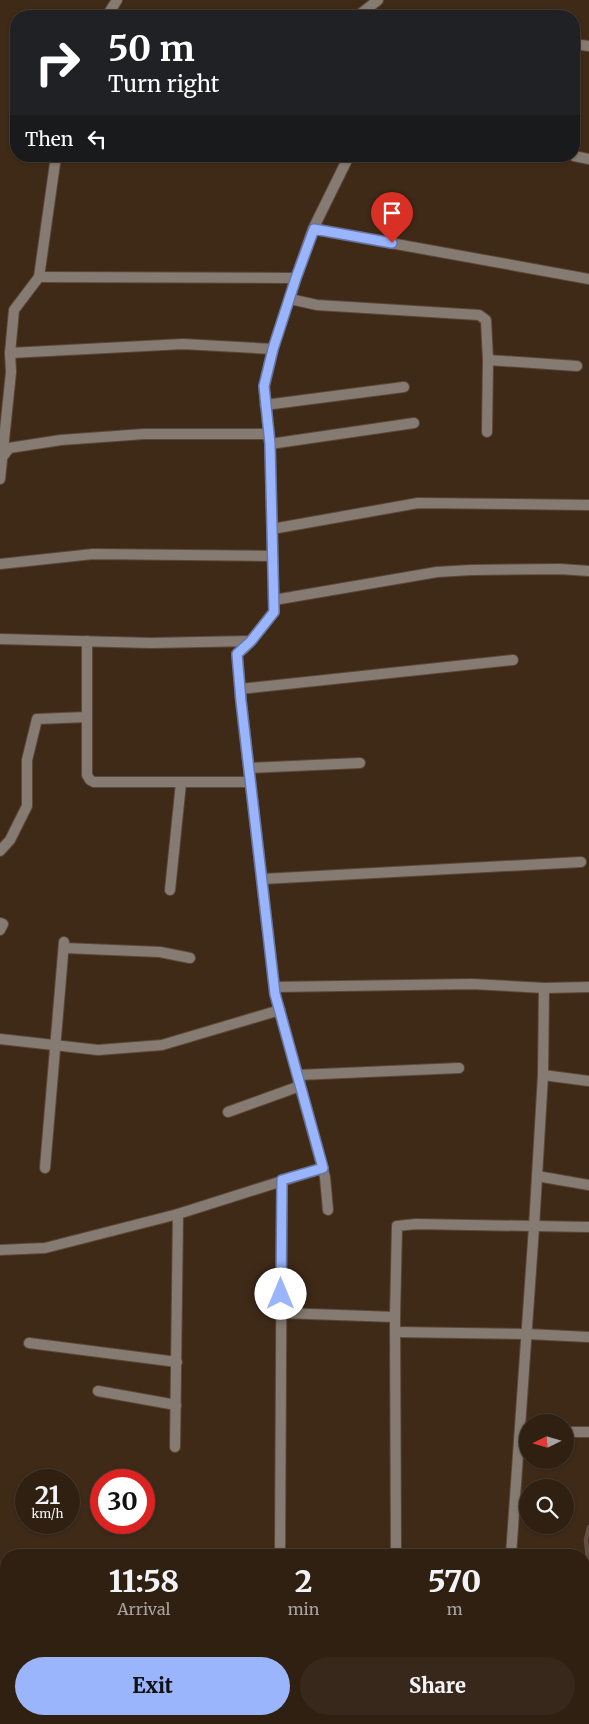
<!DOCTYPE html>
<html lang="en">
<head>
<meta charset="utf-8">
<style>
  body { margin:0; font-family:Merriweather,serif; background:#37281b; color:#f1f3f6; height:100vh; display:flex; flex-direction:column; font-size:19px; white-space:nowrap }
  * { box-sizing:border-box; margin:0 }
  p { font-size:16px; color:#a7a39f }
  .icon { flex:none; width:28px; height:28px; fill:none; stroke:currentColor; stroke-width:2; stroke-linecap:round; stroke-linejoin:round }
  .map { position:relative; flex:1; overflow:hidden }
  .details { position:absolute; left:0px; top:1549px; width:590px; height:176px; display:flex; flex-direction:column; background:#2f2012; border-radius:20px 20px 0 0; box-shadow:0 1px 4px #0004,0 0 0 1px #4a3e32 }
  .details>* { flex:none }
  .hud { position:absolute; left:10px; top:10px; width:570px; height:152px; border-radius:20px; box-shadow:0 1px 4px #0004,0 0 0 1px #4a3e32; background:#202124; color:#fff; overflow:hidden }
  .needle { width:32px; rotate:265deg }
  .fabs { position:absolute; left:519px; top:1414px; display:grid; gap:10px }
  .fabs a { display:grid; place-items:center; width:55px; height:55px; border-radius:50%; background:#2f2012; box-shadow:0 1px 4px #0004,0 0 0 1px #4a3e32; font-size:25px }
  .speed { position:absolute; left:15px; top:1469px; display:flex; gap:10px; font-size:25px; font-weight:700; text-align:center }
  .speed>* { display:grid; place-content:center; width:65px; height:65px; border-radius:50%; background:#2f2012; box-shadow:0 1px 4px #0004,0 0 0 1px #4a3e32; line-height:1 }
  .speed small { font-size:12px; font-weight:400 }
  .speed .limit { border:8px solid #d22; background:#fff; color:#111 }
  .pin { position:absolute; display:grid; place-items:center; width:42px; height:42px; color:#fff; margin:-51px -21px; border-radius:50% 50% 50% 0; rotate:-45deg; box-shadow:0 0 5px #0007 }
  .pin .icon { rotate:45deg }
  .me { position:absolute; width:55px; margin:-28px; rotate:0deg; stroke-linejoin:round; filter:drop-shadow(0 0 4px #0008) }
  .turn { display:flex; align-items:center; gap:18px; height:105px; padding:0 15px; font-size:22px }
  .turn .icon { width:65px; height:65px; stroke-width:2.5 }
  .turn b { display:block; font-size:35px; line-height:42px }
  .then { display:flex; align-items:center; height:48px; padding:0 15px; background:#0003; gap:10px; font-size:19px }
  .eta { display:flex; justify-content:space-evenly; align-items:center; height:85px; text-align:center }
  .eta b { font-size:30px; font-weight:800; line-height:35px }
  .cta { display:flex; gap:10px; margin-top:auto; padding:10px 15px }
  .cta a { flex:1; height:58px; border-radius:30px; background:#9bb5fd; color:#111; font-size:20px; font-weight:800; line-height:58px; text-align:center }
  .cta a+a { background:#37281b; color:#f1f3f6 }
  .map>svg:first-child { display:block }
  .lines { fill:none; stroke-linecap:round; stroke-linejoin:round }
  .stream { stroke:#634e41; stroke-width:4.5 }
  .pedestrian-casing { stroke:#5c4837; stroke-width:12 }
  .minor-casing { stroke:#5c4837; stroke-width:12 }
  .pedestrian { stroke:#867b72; stroke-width:10 }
  .minor { stroke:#867b72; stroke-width:10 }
  .route-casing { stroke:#6576a4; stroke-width:12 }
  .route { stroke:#9bb5fd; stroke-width:9 }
</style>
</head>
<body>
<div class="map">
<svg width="589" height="1724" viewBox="0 0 589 1724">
  <rect width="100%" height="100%" fill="#3f2a18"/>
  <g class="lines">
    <path class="stream" d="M589 1527 586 1540 589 1570"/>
    <defs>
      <g id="pedestrian">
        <path d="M265 405 404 387"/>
        <path d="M270 444 414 423"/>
      </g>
      <g id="minor">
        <path d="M107 16 117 0"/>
        <path d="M358 16 378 0"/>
        <path d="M574 44 589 46"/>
        <path d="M574 156 589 159"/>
        <path d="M313 229 589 279"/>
        <path d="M39 277 296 278"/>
        <path d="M290 299 317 305 479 315 486 320 488 360 487 432"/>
        <path d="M10 353 183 344 273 349"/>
        <path d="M488 360 577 366"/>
        <path d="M1 455H4L9 448 61 440 144 434H269"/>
        <path d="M0 479 11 372 10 353 14 310 39 277 56 156"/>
        <path d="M272 529 418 503 589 505"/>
        <path d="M0 564 93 554 273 556"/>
        <path d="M274 600 437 572 471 570 560 569 589 571"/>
        <path d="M0 639 151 643 251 641"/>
        <path d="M240 689 513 660"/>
        <path d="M87 717V775L90 780 94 782H250"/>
        <path d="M249 768 360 763"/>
        <path d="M0 851 10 840 27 806V760L37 719 87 717V641"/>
        <path d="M262 879 581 862"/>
        <path d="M170 890 181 783"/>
        <path d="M0 923 3 924 0 930"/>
        <path d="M64 948 160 952 190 958"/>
        <path d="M275 987 472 984 544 988 589 987"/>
        <path d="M0 1039 98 1050 162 1045 280 1010"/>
        <path d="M298 1075 459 1068"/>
        <path d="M543 1075 589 1081"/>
        <path d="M228 1112 300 1086"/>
        <path d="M45 1168 64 942"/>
        <path d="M537 1176 589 1185"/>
        <path d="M328 1210 325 1177 275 994 241 701 237 654 251 641 274 612 270 444 264 387 273 349 296 278 313 229 349 156"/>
        <path d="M0 1250 45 1248 178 1214 323 1168"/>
        <path d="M281 1313 395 1317"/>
        <path d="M395 1332 527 1334 589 1337"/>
        <path d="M29 1343 177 1362"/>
        <path d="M98 1391 176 1405"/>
        <path d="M565 1432H589"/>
        <path d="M175 1447 178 1214"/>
        <path d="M280 1555 282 1180"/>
        <path d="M396 1555 395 1317 397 1226 416 1224 589 1227"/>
        <path d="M511 1555 534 1227 543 1075 544 988"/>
        <path d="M517 1719V1724"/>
        <path d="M395 1724V1719"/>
      </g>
    </defs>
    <use href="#pedestrian" class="pedestrian-casing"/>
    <use href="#minor" class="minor-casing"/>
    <use href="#pedestrian" class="pedestrian"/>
    <use href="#minor" class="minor"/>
  </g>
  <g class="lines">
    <defs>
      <path id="route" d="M281 1294 282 1180 323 1168 275 994 241 701 237 654 251 641 274 612 270 444 264 386 273 349 296 278 314 229 392 243"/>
    </defs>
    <use href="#route" class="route-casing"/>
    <use href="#route" class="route"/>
  </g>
</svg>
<div class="fabs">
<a><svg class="needle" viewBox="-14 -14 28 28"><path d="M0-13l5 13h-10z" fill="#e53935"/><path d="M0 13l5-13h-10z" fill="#a7a39f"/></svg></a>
<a><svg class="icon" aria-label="search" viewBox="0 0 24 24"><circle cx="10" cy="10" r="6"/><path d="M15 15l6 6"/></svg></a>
</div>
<div class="speed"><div>21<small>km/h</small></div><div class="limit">30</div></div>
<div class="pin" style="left:392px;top:243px;background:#d93025"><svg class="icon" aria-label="arrive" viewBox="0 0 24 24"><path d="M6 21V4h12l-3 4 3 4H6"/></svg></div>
<svg class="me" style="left:281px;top:1294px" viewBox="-20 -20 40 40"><circle r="19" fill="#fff"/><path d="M0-13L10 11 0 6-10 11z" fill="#9bb5fd"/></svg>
<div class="hud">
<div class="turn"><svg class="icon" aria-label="right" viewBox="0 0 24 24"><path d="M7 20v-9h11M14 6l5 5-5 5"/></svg><div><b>50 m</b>Turn right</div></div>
<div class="then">Then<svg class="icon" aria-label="left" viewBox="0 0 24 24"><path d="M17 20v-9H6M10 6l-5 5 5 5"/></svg></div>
</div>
<section class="details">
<div class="eta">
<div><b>11:58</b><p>Arrival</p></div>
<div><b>2</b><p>min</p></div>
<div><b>570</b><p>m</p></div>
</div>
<div class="cta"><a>Exit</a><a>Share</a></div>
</section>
</div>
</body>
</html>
